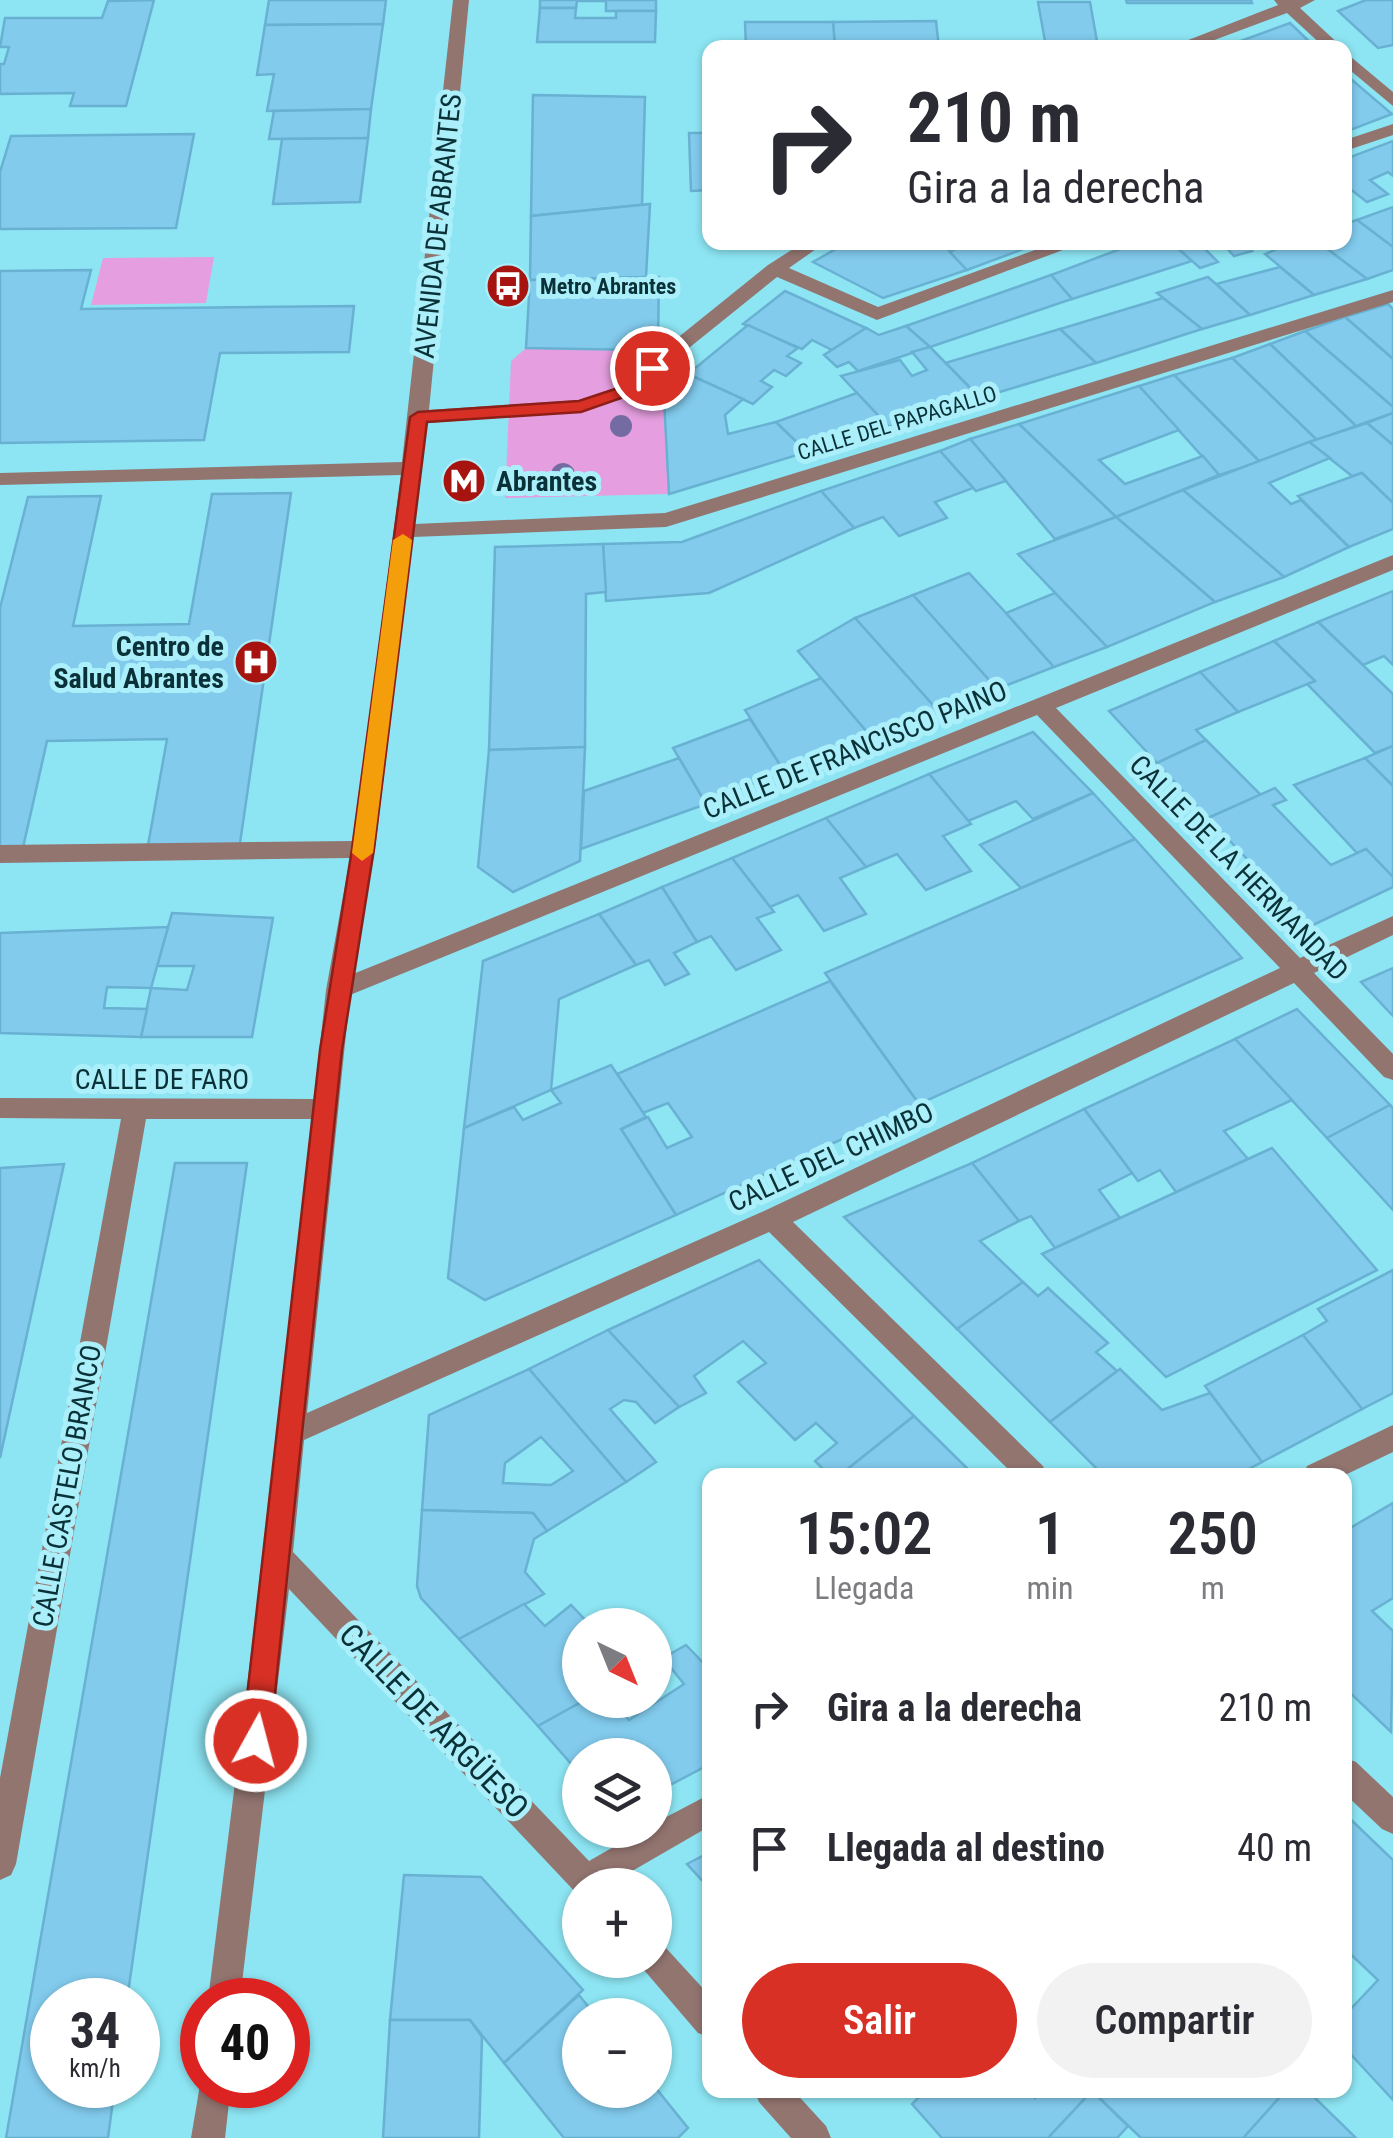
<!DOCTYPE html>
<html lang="es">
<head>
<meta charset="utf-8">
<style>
  body { margin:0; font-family:"Roboto Condensed",sans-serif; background:#f2f2f3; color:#2b2b33; height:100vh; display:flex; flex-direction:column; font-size:38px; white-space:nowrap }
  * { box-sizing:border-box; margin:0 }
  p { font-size:32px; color:#7c7c81 }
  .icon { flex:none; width:55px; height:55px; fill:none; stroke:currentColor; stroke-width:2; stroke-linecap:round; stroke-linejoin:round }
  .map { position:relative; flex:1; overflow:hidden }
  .sheet { position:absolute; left:702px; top:1468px; width:650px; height:630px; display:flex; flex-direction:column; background:#fff; border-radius:20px; box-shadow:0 2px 8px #0004 }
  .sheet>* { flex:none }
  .hud { position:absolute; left:702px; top:40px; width:650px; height:210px; border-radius:20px; box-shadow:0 2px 8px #0004; background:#fff; color:#2b2b33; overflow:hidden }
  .needle { width:65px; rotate:137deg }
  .controls { position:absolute; left:562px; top:1608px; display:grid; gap:20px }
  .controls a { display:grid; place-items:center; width:110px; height:110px; border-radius:50%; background:#fff; box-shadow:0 2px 8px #0004; font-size:50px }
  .speed { position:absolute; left:30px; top:1978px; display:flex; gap:20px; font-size:50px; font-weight:700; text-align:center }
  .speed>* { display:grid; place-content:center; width:130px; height:130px; border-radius:50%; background:#fff; box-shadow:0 2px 8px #0004; line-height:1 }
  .speed small { font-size:25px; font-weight:400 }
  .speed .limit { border:15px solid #d22; background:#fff; color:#111 }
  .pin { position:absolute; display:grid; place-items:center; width:85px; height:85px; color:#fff; margin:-42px; border:5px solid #fff; border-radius:50%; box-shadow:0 2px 10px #0007 }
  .me { position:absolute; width:110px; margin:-55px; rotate:7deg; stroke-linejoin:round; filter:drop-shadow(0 0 8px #0008) }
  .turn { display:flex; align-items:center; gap:35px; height:210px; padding:0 40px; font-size:45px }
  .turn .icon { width:130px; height:130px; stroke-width:2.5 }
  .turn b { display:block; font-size:70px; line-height:85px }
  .eta { display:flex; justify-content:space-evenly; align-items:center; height:170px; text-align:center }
  .eta b { font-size:60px; font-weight:600; line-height:70px }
  .primary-button { display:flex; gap:20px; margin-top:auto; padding:20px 40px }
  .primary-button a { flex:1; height:115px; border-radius:60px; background:#d93025; color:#fff; font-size:40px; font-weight:600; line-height:115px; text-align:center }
  .primary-button a+a { background:#f2f2f3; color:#2b2b33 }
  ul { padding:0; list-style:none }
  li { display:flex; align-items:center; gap:30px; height:140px; padding:0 40px }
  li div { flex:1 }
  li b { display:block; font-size:38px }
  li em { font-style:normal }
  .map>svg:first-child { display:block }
  .green { fill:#e59fe0 }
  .building { fill:#82cbed; stroke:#68b1d2; stroke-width:2.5; fill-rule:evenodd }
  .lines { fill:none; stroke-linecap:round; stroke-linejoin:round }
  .minor { fill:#937570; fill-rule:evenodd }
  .tree { fill:#756ba3 }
  .route { fill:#d93025; stroke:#8d1f18; stroke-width:2.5 }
  .slow { fill:#f59e0b }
  .labels { text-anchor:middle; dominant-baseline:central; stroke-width:10; stroke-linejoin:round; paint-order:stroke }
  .far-poi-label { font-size:22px; font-weight:bold; fill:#0a3137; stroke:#abeffa; text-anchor:start }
  .far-street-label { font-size:22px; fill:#0a3137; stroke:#abeffa }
  .street-label { font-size:28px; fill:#0a3137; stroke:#abeffa }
  .poi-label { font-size:28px; font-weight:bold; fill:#0a3137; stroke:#abeffa; text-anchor:start }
  .near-street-label { font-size:32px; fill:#0a3137; stroke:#abeffa }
</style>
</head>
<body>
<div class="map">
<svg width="1393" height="2138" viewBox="0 0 1393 2138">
  <rect width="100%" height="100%" fill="#8de5f3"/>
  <g class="green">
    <path d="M214 257 206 303 91 305 103 258Z"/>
    <path d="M526 348 641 350 664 399 669 494 505 498 511 361Z"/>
  </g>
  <g class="building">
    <path d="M154 0 126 106H70L74 93 0 94V64H4L9 47H0L5 18H102L108 1Z"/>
    <path d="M269 0H386L383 24 265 25Z"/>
    <path d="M540 0H656V11H606V1H577L576 8H540Z"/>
    <path d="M1126 0H1251L1252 3H1127Z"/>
    <path d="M1366 0H1393V45L1378 48 1338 11Z"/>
    <path d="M1038 2H1090L1098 47H1046Z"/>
    <path d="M540 8H576L575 18H616V11H656L655 42H537Z"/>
    <path d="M936 21 939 48H835L833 22Z"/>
    <path d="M745 22H833L835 48H746Z"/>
    <path d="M1290 23 1316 48H1240L1235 43Z"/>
    <path d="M383 24 371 109 267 111 274 74 257 75 265 25Z"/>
    <rect x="939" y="42" width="50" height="6"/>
    <path d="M1345 74 1392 114 1345 132Z"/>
    <path d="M533 95 645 97 642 205 531 216Z"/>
    <path d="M371 109 368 138 269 139 274 111Z"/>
    <path d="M689 133H710V190L691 191Z"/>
    <path d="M194 134 176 228 0 229V172L11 136Z"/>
    <path d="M368 138 360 202 273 204 282 139Z"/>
    <path d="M1393 141V176L1388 172 1370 180 1388 194 1367 202 1345 185V159Z"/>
    <path d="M650 204 646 277 530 280 531 216Z"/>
    <path d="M1393 207V247L1357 220Z"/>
    <path d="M1357 220 1393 247V270L1367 279 1318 242H1345V224Z"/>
    <path d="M848 242H941L967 270 883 298 813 262Z"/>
    <path d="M968 242H1042L967 270 950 252Z"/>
    <path d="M1139 242H1171L1192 261 1072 299 1051 275Z"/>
    <path d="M1171 242H1243L1252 251 1234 256 1222 243 1205 249 1218 262 1200 268Z"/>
    <path d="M1294 242H1318L1367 279 1314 295 1265 254Z"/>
    <path d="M1280 267 1314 295 1250 315 1216 284Z"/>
    <path d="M91 270 81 309 354 306 349 352 220 353 204 440 0 443V271Z"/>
    <path d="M1051 275 1072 299 930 347 906 326Z"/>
    <path d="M646 277H659L658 341 641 350 526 348 530 280Z"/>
    <path d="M1208 277 1216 284 1250 315 1202 329 1157 293Z"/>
    <path d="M785 291 866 328 832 350 812 340 802 349 743 324Z"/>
    <path d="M1163 298 1202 329 1096 363 1060 329Z"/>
    <path d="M1388 304 1393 309V359L1345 317Z"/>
    <path d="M1345 317 1393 359V407L1305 331Z"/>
    <path d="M748 325 798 348 787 356 801 363 786 376 774 370 761 381 772 387 753 404 688 374Z"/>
    <path d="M906 326 930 347 858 371 849 362 837 367 824 355 866 328 879 335Z"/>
    <path d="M1060 329 1096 363 980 398 945 363Z"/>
    <path d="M1305 331 1393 407V413L1356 426 1270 344Z"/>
    <path d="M1270 344 1356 426 1317 440 1232 358Z"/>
    <path d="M930 347 980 398 889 427 841 376 900 360 912 376 927 370 912 352Z"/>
    <path d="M1232 358 1317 440 1260 462 1174 375Z"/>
    <path d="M688 374 743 399 725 415 728 434 776 422 807 452 669 494 664 399Z"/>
    <path d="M1174 375 1260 462 1219 475 1139 386Z"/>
    <path d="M1139 386 1179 430 1099 460 1125 484 1203 456 1219 475 1116 517 1019 424Z"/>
    <path d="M857 393 889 427 807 452 776 422Z"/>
    <path d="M1393 413V445L1367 423Z"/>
    <path d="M1367 423 1393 445V503L1362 473 1352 476 1309 442Z"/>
    <path d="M1019 424 1116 517 1055 539 970 439Z"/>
    <path d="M970 439 1006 481 976 491 940 451Z"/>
    <path d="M1309 442 1330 458 1269 483 1291 504 1301 500 1349 547 1284 577 1183 490Z"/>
    <path d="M940 451 973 488 935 502 947 518 899 536 883 517 854 528 821 491Z"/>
    <path d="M1362 473 1393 503V529L1349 547 1298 496Z"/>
    <path d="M1183 490 1284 577 1215 602 1116 517Z"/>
    <path d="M821 491 854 528 709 593 606 601 603 544 682 542Z"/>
    <path d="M291 493 239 850 147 851 167 739 47 741 22 852 0 853V608L28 497 101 496 73 626 189 624 212 494Z"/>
    <path d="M1116 517 1215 602 1107 647 1018 554Z"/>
    <path d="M603 544 606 592 586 594 585 747 489 750 495 547Z"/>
    <path d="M969 573 1006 613 1054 667 997 689 913 595Z"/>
    <path d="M1393 591V665L1384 656 1363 665 1318 622Z"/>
    <path d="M1055 593 1107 647 1054 667 1006 613Z"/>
    <path d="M913 595 997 689 940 713 855 618Z"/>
    <path d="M855 618 940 713 872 738 798 651Z"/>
    <path d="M1318 622 1393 694V746L1375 753 1307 684 1315 681 1274 641Z"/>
    <path d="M1274 641 1315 681 1238 712 1200 672Z"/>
    <path d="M1200 672 1238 712 1196 730 1206 740 1157 763 1109 711Z"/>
    <path d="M821 678 872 738 784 771 745 710Z"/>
    <path d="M750 719 784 771 706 804 673 748Z"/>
    <path d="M1033 732 1093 793 1033 819 1016 801 968 821 929 774Z"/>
    <path d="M1206 740 1261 795 1208 818 1157 763Z"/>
    <path d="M1393 746V786L1365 758Z"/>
    <path d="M585 747 580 861 513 892 478 867 489 750Z"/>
    <path d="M679 758 706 804 581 849 584 791Z"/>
    <path d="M1365 758 1393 786V877L1366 849 1357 853 1294 785Z"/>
    <path d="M929 774 971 824 943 836 971 871 926 890 897 854 866 867 826 818Z"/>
    <path d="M1275 788 1286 800 1273 805 1331 865 1366 849 1393 877V887L1311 926 1208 818Z"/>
    <path d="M1093 793 1135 839 1021 888 980 845Z"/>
    <path d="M826 818 866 867 840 878 866 914 824 931 798 895 770 907 732 858Z"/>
    <path d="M1135 839 1242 958 919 1104 825 973Z"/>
    <path d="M732 858 774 912 757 918 781 950 736 970 711 936 697 942 662 887Z"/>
    <path d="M662 887 697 942 674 953 689 974 665 985 649 960 636 965 599 914Z"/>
    <path d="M172 913 273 918 252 1037H141L151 988 187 990 194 966H157Z"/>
    <path d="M599 914 636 965 559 999 551 1090 464 1128 483 961Z"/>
    <path d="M168 927 151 988 107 987 104 1008 147 1009 141 1037 0 1033V933Z"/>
    <path d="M1393 968V1016L1361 982Z"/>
    <path d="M830 981 919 1104 676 1215 621 1129 648 1117 667 1148 692 1137 668 1103 643 1113 617 1074Z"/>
    <path d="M1297 1009 1390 1105 1327 1138 1235 1039Z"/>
    <path d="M1235 1039 1292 1100 1224 1131 1248 1159 1176 1192 1160 1170 1138 1181 1084 1109Z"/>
    <path d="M611 1065 646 1117 621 1129 676 1215 485 1300 448 1278 464 1128 514 1107 523 1120 561 1103 551 1090Z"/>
    <path d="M1390 1105 1393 1108V1210L1327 1138Z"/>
    <path d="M1084 1109 1132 1173 1099 1190 1120 1218 1055 1248 1031 1216 1019 1221 972 1163Z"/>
    <path d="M1272 1148 1377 1270 1166 1377 1042 1254Z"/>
    <path d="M175 1163H247L127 2000H52V2085H115L108 2138H6Z"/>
    <path d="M972 1163 1019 1221 980 1241 1023 1282 957 1329 844 1217Z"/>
    <path d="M64 1164 0 1458V1168Z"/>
    <path d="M759 1260 914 1416 840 1475H829L815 1461 837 1443 816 1423 795 1440 738 1382 766 1363 743 1341 694 1376 706 1393 679 1407 608 1330Z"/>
    <path d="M1393 1270V1393L1362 1409 1303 1335 1327 1321 1318 1309Z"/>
    <path d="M1023 1282 1038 1296 1048 1288 1108 1343 1096 1352 1117 1371 1050 1422 957 1329Z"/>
    <path d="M608 1330 679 1407 655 1423 636 1402 624 1400 610 1409 656 1462 626 1482 529 1369Z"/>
    <path d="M1303 1335 1362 1409 1262 1462 1205 1386Z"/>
    <path d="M529 1369 626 1482 547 1531 533 1513 422 1510 429 1415ZM541 1437 573 1471 551 1485 503 1483 505 1463Z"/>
    <path d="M1120 1369 1162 1410 1210 1393 1262 1462 1237 1475H1103L1050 1422Z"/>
    <path d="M914 1416 974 1475H840Z"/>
    <path d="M1393 1503V1598L1372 1611 1393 1631 1391 1732 1345 1688V1531Z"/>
    <path d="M422 1510 533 1513 547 1531 534 1539 525 1572 544 1594 459 1639 421 1598 417 1586Z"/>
    <path d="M524 1604 545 1626 571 1605 590 1625H580V1700H585L538 1726 459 1639Z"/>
    <path d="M686 1645 710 1670V1764L655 1793V1755H580V1774L538 1726 585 1700H612L629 1720 684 1684 663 1658Z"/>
    <path d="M1345 1814 1393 1860V2100L1345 2048V2015L1378 1980 1345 1949Z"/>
    <path d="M710 1852V1889L687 1864Z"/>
    <path d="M404 1875 481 1877 583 1990 504 2063 470 2020H390Z"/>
    <path d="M579 1995 595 2015H580V2090L655 2087 688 2128 678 2138H564L504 2063Z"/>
    <path d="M390 2020H470L482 2037 479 2138H383Z"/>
    <path d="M926 2090H1028L1035 2098 1042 2090 1092 2091 1048 2138H942L912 2104Z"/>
    <path d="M1286 2090H1307L1356 2138H1243Z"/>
    <path d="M1286 2090 1243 2138H1141L1091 2090Z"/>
    <path d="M1092 2091 1128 2126 1117 2138H1048Z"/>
  </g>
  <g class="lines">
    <g class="minor">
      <path d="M453 0H469L429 410 579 400 614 389 768 265 804 242H826L789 268 878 307 1057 242H1084L877 320 777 277 628 397 581 412 427 423 415 524 665 513 1393 290V302L666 527 413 537 375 849 353 974 1393 555V570L1056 708 1300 958 1393 916V935L1314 973 1393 1054V1080L1384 1077 1294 983 793 1222 1043 1466 1047 1475H1014L769 1232 304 1440 293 1552 589 1861 643 1830H655V1823L710 1794V1826L608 1885H580L579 1896 289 1589 240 2000H208L263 1557 312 1119H146L16 1864 11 1875 0 1880V1778L121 1119 0 1118V1098L314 1099 326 990 350 858 0 863V845L353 841 401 475 0 485V473L402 462ZM1037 715 1280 968 764 1211 307 1413 350 995Z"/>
      <path d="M1274 0H1315L1300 8 1343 48H1325L1287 13 1193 48H1168L1278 5Z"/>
      <path d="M1345 52 1393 92V106L1345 66Z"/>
      <path d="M1393 124V135L1345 151V140Z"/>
      <path d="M1393 1425V1452L1345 1475H1303L1307 1466Z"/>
      <path d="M1345 1758 1356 1762 1393 1797V1834L1382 1829 1345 1794Z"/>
      <path d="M655 1943 666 1948 710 1996V2037L698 2033 644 1970 639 1960H655Z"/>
      <path d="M202 2073V2085H231L225 2138H191Z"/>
      <path d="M754 2090H793L826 2126 831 2138H791L759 2102Z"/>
    </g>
  </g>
  <g class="tree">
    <circle cx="621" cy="426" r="11"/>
    <circle cx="563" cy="475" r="12"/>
  </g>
  <path class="route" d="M652 363 660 368 658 372 627 396 581 412 427 422 374 849 342 1050 270 1741 266 1751 256 1755 246 1751 242 1741 320 1050 352 849 410 417 418 412 579 401 615 389Z"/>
  <path class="slow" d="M403 534 412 540 373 853 362 861 352 853 393 540Z"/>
  <defs>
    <symbol id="bus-disc" viewBox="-11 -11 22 22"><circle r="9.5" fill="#a7130e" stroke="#abeffa"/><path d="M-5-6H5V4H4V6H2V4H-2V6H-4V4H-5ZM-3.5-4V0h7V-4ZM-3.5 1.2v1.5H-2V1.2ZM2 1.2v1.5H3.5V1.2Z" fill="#fff"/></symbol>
    <symbol id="metro-disc" viewBox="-11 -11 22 22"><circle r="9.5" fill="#a7130e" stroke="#abeffa"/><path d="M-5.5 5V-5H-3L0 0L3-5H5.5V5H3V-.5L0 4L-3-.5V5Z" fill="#fff"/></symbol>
    <symbol id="hospital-disc" viewBox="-11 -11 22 22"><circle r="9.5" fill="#a7130e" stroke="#abeffa"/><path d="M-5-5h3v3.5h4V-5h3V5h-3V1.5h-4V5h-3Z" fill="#fff"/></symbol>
  </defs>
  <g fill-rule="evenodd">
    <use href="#bus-disc" x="483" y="261" width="50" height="50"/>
    <use href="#metro-disc" x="439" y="456" width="50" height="50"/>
    <use href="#hospital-disc" x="231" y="637" width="50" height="50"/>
  </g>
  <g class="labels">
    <g class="far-poi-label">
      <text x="540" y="286">Metro Abrantes</text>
    </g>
    <g class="far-street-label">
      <text transform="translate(897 423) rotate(-17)">CALLE DEL PAPAGALLO</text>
    </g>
    <g class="street-label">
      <text transform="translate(438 226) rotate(-84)">AVENIDA DE ABRANTES</text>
      <text transform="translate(855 750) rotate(-22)">CALLE DE FRANCISCO PAINO</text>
      <text transform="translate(1239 868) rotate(46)">CALLE DE LA HERMANDAD</text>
      <text x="162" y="1079">CALLE DE FARO</text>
      <text transform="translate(831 1157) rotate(-25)">CALLE DEL CHIMBO</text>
      <text transform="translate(67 1486) rotate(-80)">CALLE CASTELO BRANCO</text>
    </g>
    <g class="poi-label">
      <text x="496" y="481">Abrantes</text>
      <text x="224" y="646" text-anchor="end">Centro de<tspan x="224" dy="32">Salud Abrantes</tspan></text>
    </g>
    <g class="near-street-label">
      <text transform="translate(434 1721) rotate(46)">CALLE DE ARGÜESO</text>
    </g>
  </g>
</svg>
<div class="controls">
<a><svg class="needle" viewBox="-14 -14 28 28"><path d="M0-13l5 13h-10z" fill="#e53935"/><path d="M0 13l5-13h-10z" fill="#7c7c81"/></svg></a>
<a><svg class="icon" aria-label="layers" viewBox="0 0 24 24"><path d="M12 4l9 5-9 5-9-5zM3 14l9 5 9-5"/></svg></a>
<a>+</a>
<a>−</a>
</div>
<div class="speed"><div>34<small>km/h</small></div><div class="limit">40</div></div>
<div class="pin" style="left:652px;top:368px;background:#d93025"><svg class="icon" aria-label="arrive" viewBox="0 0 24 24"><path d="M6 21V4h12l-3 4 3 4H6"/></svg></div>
<svg class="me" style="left:256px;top:1741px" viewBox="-20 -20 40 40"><circle r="17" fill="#d93025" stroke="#fff" stroke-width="3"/><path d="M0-11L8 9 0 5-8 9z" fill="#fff"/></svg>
<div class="hud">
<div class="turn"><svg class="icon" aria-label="right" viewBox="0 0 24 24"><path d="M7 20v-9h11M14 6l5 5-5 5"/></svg><div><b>210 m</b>Gira a la derecha</div></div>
</div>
<section class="sheet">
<div class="eta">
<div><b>15:02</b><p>Llegada</p></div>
<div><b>1</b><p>min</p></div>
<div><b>250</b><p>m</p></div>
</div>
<ul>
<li><svg class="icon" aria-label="right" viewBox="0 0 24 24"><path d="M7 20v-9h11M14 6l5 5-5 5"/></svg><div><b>Gira a la derecha</b></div><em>210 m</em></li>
<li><svg class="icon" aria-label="arrive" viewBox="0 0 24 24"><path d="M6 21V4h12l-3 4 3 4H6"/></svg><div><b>Llegada al destino</b></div><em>40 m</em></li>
</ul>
<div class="primary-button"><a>Salir</a><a>Compartir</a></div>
</section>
</div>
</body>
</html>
